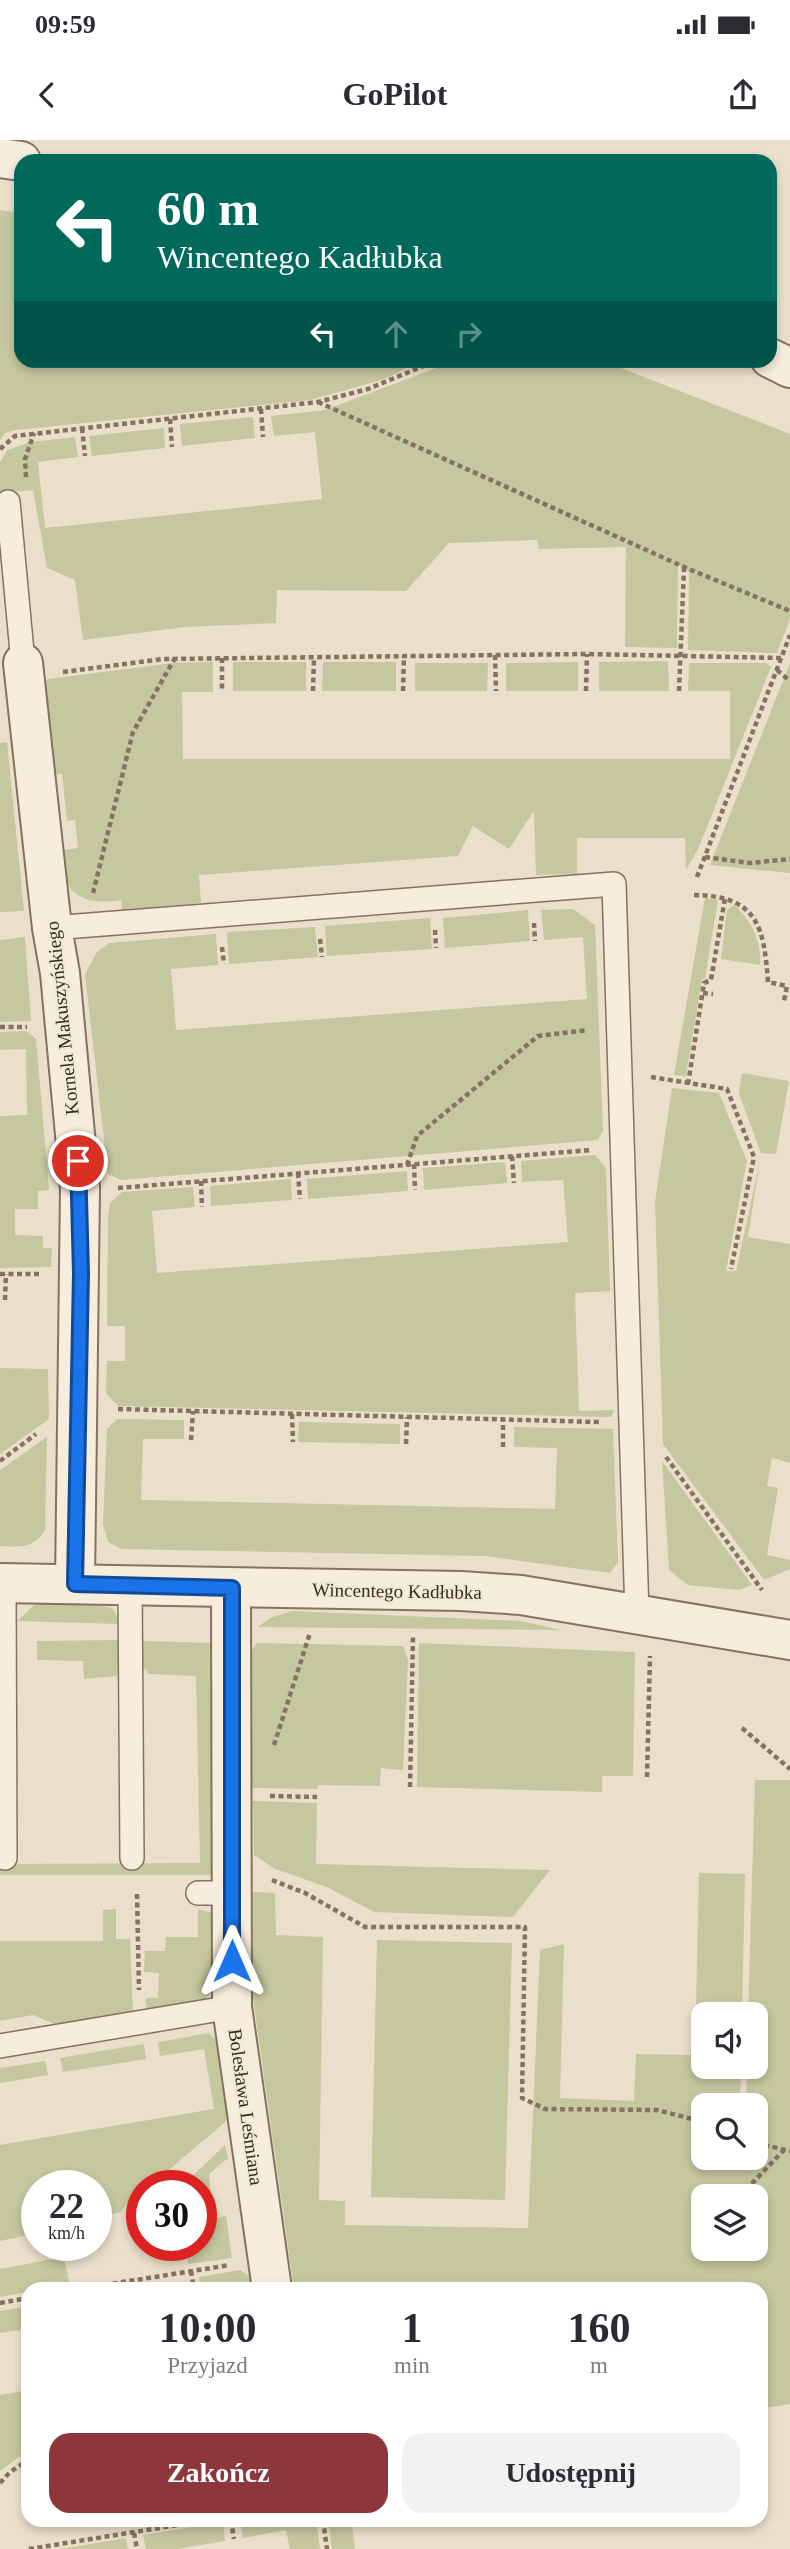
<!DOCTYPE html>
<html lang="pl">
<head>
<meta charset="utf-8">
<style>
  body { margin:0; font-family:Georgia,serif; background:#f2f2f3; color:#2b2b33; height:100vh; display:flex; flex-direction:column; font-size:26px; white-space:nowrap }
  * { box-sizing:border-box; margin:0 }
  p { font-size:23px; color:#7c7c81 }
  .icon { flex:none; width:38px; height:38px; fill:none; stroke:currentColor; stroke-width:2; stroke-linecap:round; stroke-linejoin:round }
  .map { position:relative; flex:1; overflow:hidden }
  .drawer { position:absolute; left:21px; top:2142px; width:747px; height:245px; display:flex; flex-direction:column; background:#fff; border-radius:21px; box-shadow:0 4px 10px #0003 }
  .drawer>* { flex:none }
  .top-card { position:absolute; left:14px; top:14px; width:763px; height:214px; border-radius:21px; box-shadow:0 4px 10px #0003; background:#00695c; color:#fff; overflow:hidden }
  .controls { position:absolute; left:691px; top:1862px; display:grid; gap:14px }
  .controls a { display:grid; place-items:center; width:77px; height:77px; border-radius:14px; background:#fff; box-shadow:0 4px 10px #0003; font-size:35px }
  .speed { position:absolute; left:21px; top:2030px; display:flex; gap:14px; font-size:35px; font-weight:700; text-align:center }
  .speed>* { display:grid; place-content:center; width:91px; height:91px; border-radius:50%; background:#fff; box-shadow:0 4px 10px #0003; line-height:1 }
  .speed small { font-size:18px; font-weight:400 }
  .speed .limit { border:10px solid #d22; background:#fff; color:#111 }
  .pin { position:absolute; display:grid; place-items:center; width:60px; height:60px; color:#fff; margin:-30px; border:4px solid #fff; border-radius:50%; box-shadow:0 2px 7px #0007 }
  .me { position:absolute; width:77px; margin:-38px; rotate:0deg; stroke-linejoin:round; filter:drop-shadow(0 0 5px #0008) }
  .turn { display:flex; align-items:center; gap:24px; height:147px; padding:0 28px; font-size:32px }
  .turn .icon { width:91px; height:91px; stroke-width:2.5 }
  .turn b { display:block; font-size:49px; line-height:60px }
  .lanes { display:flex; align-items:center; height:66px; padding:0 28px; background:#0003; justify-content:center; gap:35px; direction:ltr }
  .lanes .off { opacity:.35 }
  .eta { display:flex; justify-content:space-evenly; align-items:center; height:119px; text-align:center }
  .eta b { font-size:42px; font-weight:700; line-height:49px }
  .action { display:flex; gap:14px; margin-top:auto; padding:14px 28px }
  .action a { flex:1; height:80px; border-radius:21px; background:#8d373c; color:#fff; font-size:28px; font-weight:700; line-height:80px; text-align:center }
  .action a+a { background:#f2f2f3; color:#2b2b33 }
  .status { display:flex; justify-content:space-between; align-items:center; height:49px; padding:0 35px; background:#fff; direction:ltr }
  .status svg { height:19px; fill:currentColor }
  header { display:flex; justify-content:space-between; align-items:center; height:91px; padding:0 28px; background:#fff; font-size:32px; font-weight:700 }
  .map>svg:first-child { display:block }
  .green { fill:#c5c79e; fill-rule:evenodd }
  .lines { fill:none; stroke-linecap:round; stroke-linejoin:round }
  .service-casing { stroke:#857260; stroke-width:26 }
  .minor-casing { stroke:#857260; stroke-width:42 }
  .tertiary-casing { stroke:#857260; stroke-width:42 }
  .path { stroke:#857260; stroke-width:4.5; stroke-dasharray:5 3.5; stroke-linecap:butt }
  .service { stroke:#f6eddc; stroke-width:23 }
  .minor { stroke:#f6eddc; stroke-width:38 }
  .tertiary { stroke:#f6eddc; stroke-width:38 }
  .route-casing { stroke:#114b97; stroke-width:18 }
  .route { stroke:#1a73e8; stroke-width:12 }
  .labels { text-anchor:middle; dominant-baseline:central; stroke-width:5; stroke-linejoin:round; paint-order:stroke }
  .street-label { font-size:19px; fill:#372b22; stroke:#f2e9d8 }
</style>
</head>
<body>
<div class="status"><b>09:59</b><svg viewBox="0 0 49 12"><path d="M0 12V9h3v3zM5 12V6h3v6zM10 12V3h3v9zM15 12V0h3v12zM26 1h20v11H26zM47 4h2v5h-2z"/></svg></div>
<header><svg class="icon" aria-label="back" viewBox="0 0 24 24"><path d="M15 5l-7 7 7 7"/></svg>GoPilot<svg class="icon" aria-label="share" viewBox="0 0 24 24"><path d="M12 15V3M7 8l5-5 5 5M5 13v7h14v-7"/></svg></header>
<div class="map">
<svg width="790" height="2409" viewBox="0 0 790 2409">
  <rect width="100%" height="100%" fill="#eadfca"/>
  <g class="green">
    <path d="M0 70 21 73V220L421 221 385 239 310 260 16 290 5 293 0 300Z"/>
    <path d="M455 221H603L790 294V479L777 513 688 510 689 432 678 425 677 508 625 507 626 407 539 409 537 400 449 403 406 451 277 450 276 483 185 487 83 500 75 440 47 428 33 350 0 353V323L7 310 31 302 75 297 78 317 38 322 45 388 322 359 315 292 274 296 271 276 325 270Z"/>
    <path d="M253 277 255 298 182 306 180 284Z"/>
    <path d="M164 288 165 308 92 316 89 296Z"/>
    <path d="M668 521 669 551H599V522Z"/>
    <path d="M213 522V552H182L183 619H730V551H688L689 523H766L771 527 699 707 686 730 685 698H577V734L536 735 534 671 509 709 473 686 458 716 199 735 201 763 122 770 121 760C79 767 62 751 59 711L78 708 75 680 67 681 62 634 52 635 43 546 48 539 173 523Z"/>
    <rect x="233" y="522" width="73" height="29"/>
    <path d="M323 522H396V551H322Z"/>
    <path d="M578 522V551H506V523Z"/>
    <path d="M415 523H488L487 551H415Z"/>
    <path d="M790 523V733L710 725Z"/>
    <path d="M7 602 24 771 0 772V603Z"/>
    <path d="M705 758 718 760 705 839H702L686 936 674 935Z"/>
    <path d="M734 765C751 779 762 803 760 825L721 819 727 770Z"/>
    <path d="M573 769 595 785 603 991 598 1000 121 1040 108 1034 85 834 97 812 109 803 216 794 218 825 171 829 176 890 587 859 583 797 544 800 541 770Z"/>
    <path d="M528 770 530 801 445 808 443 778Z"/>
    <path d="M430 778 432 809 327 816 325 786Z"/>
    <path d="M315 787 318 817 229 824 227 792Z"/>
    <path d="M25 797 31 881 0 882V800Z"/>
    <path d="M27 891 36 899 49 1050 38 1051V1069H15V1095L43 1096V1108H52L51 1127 0 1128V976L27 975 26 909 0 910V892Z"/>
    <path d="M742 933 789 941 776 1014 761 1013 739 954Z"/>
    <path d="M672 948 719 953 747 1021 726 1131H736L760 1021 748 1097 790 1104V1323L772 1318 767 1346 778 1348 767 1415 790 1420V1429L764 1440 663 1304 655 1062Z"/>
    <path d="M595 1015 606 1028 610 1151 575 1153 579 1271 614 1270 611 1277 118 1266 106 1253 107 1221H125V1186H107L108 1077 110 1063 122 1052 193 1047 195 1067 152 1071 157 1133 568 1102 563 1040 522 1042 521 1021Z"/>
    <path d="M505 1022 507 1043 424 1050 423 1028Z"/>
    <path d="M407 1031 408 1051 308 1059 307 1039Z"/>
    <path d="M291 1039 292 1060 211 1066 210 1046Z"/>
    <path d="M0 1228 48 1229 49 1279 0 1314Z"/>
    <path d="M117 1279 184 1280V1299H143L141 1360 555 1369 557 1308 514 1307V1287L613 1289 618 1422 610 1433 485 1416 121 1409 108 1402 103 1384 107 1289Z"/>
    <path d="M299 1282 400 1284V1304L298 1302Z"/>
    <path d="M47 1297 45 1390C34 1409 19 1407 0 1406V1330Z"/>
    <path d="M662 1321 752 1445 739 1450 688 1445 669 1430Z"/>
    <path d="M38 1462 96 1464 113 1469 120 1484 17 1481Z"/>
    <path d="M292 1471 521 1481 561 1490 258 1487 270 1478Z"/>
    <path d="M120 1500V1531L116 1536 84 1539 83 1521 37 1520V1501Z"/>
    <path d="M141 1501 215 1503 213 1735H0V1724L200 1723 196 1536 149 1534 143 1527Z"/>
    <path d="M257 1503 403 1506 408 1520 403 1630 381 1628 380 1646 318 1645 317 1649 250 1648 247 1517Z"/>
    <path d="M419 1503 635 1512 633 1636H602V1652L417 1647Z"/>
    <path d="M755 1640H790V2264L761 2269V2149H294L253 1858V1752L275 1753 276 1795 323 1797 319 2060 345 2061V2085L528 2088 540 1810 564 1804 560 1958 634 1961 636 1914 695 1915 699 1733 745 1734 742 1874H704V1927H741L740 1962 746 1963 747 1927H756V1874H748ZM704 1965H756V2018H704ZM756 2056V2109H704V2056Z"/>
    <path d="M253 1661 317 1663 316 1724 550 1730 513 1777 374 1772 327 1747 275 1729 254 1715Z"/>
    <path d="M116 1769V1799H130L133 1873 59 1886 33 1875 0 1881V1801H103V1770Z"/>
    <path d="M198 1769 216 1774C218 1802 230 1845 201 1862 186 1870 162 1870 146 1873V1858H158L159 1833 144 1832 145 1811H165L166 1797H198Z"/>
    <path d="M377 1800 512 1803 505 2060 371 2057Z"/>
    <path d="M209 1893 223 1908 237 1972 157 2040 136 2050 121 2072 96 2078V2046H37V2093L0 2101V2005L214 1969 204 1909 160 1916 158 1902Z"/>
    <path d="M144 1904 146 1919 63 1932 60 1918Z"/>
    <path d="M45 1921 48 1935 0 1943V1928Z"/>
    <path d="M225 2005 228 2018 209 2034 214 2078 226 2076 232 2118 188 2124 186 2105H201V2046H182Z"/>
    <path d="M64 2117 70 2146 28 2149V2152L0 2157V2129Z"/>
    <path d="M240 2130 257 2140 262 2149H200L199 2137Z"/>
    <path d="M28 2166V2189L0 2193V2171Z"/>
    <path d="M28 2250V2310L0 2331V2255Z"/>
    <path d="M240 2380H316L320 2409H290L286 2390 243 2398Z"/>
    <path d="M328 2380H351L355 2409H332Z"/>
    <path d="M223 2382 225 2401 177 2409H146L143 2395Z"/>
    <path d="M126 2398 128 2409H61Z"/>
  </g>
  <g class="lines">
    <defs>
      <g id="service">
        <path d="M8 362 23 523"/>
        <path d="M52 788 614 744 637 1474"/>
        <path d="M4 1443 5 1718"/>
        <path d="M130 1446 132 1718"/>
        <path d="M198 1753H231"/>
        <path d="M0 1906 232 1867"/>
      </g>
      <g id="minor">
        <path d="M23 523 52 788 60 833 80 1048 75 1444"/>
        <path d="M0 1443 461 1451 521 1455 790 1500"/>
        <path d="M231 1448 232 1867 272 2149"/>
      </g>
      <g id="tertiary">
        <path d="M0 18 21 21"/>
        <path d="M770 218 790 228"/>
      </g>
    </defs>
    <use href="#service" class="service-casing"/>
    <use href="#minor" class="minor-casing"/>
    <use href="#tertiary" class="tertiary-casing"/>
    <g class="path">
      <path d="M318 262 684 427 790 471"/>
      <path d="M261 269 263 297"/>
      <path d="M170 279 172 307"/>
      <path d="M82 288 85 316"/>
      <path d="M0 309 15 296 318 262 368 249 438 220"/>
      <path d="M26 337 25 319 34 293"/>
      <path d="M495 515 496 551"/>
      <path d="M222 518V551"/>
      <path d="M777 530 790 541"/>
      <path d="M63 532 163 519 587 514 781 518"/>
      <path d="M313 551 314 517"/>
      <path d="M403 551 404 516"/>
      <path d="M586 551 587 514"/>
      <path d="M679 551 684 427"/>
      <path d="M705 717 750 723 790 719"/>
      <path d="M697 737 790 495"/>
      <path d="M93 753 133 592 175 518"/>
      <path d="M694 755C758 756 764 787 768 842L787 846 784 861"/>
      <path d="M534 783 535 801"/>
      <path d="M435 790 436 808"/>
      <path d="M320 799 322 817"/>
      <path d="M222 807 224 824"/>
      <path d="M703 853 713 854"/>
      <path d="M0 887H27"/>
      <path d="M651 937 727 949 754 1017 731 1129"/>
      <path d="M688 944 704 843 711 840 725 758"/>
      <path d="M512 1016 514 1043"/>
      <path d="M414 1024 415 1050"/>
      <path d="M407 1025 417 996 538 896 588 890"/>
      <path d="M298 1033 300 1059"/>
      <path d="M201 1041 202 1067"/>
      <path d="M118 1048 591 1010"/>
      <path d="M0 1134H40"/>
      <path d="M5 1160 6 1134"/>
      <path d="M118 1269 599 1282"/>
      <path d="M292 1274 293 1302"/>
      <path d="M191 1300 193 1271"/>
      <path d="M406 1304 407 1277"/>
      <path d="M503 1307V1279"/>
      <path d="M666 1317 762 1450"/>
      <path d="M0 1321 36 1294"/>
      <path d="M742 1588 790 1629"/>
      <path d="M274 1605 310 1493"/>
      <path d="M647 1637 650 1516"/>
      <path d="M410 1647 413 1496"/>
      <path d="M270 1656 317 1657"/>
      <path d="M272 1740 305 1753 365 1787H525L522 1958 545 1969 657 1970 704 1982"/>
      <path d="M137 1754 139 1850"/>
      <path d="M756 2003 790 2011"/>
      <path d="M740 2056 784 2010"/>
      <path d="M191 2131 194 2149"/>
      <path d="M79 2149 230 2125"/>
      <path d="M0 2163 28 2158"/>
      <path d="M0 2343 10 2332 28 2320"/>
      <path d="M231 2380 234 2399"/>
      <path d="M323 2380 327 2409"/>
      <path d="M134 2393 137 2409"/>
      <path d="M29 2409 209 2380"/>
    </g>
    <use href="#service" class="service"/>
    <use href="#minor" class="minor"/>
    <use href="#tertiary" class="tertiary"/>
  </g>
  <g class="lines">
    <defs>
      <path id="route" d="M78 1021 81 1133 75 1444 232 1448V1821"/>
    </defs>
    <use href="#route" class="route-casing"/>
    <use href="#route" class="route"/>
  </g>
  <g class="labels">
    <g class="street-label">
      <text transform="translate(62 878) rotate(-96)">Kornela Makuszyńskiego</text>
      <text transform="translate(397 1451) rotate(1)">Wincentego Kadłubka</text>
      <text transform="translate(246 1967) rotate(82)">Bolesława Leśmiana</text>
    </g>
  </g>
</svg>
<div class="controls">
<a><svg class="icon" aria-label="sound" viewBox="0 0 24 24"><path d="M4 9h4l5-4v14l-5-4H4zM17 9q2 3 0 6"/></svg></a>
<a><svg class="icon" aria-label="search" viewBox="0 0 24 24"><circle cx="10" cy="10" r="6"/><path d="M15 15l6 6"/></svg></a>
<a><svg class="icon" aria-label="layers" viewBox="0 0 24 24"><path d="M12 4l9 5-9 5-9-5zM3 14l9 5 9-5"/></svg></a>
</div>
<div class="speed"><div>22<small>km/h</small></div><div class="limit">30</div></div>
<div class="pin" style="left:78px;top:1021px;background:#d93025"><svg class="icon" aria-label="arrive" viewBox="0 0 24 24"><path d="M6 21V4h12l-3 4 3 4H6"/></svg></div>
<svg class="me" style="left:232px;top:1821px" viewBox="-20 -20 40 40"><path d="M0-17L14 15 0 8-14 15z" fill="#1a73e8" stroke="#fff" stroke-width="4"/></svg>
<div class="top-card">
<div class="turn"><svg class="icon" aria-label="left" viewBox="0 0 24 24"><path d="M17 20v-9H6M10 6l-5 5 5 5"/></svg><div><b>60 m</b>Wincentego Kadłubka</div></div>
<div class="lanes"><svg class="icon" aria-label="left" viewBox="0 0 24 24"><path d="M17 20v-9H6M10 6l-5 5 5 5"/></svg><svg class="icon off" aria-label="ahead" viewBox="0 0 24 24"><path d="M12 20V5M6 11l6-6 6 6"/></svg><svg class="icon off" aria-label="right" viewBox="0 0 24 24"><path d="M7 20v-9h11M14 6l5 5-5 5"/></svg></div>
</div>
<section class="drawer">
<div class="eta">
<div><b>10:00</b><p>Przyjazd</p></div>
<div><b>1</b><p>min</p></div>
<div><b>160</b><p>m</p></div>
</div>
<div class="action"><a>Zakończ</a><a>Udostępnij</a></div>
</section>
</div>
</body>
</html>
